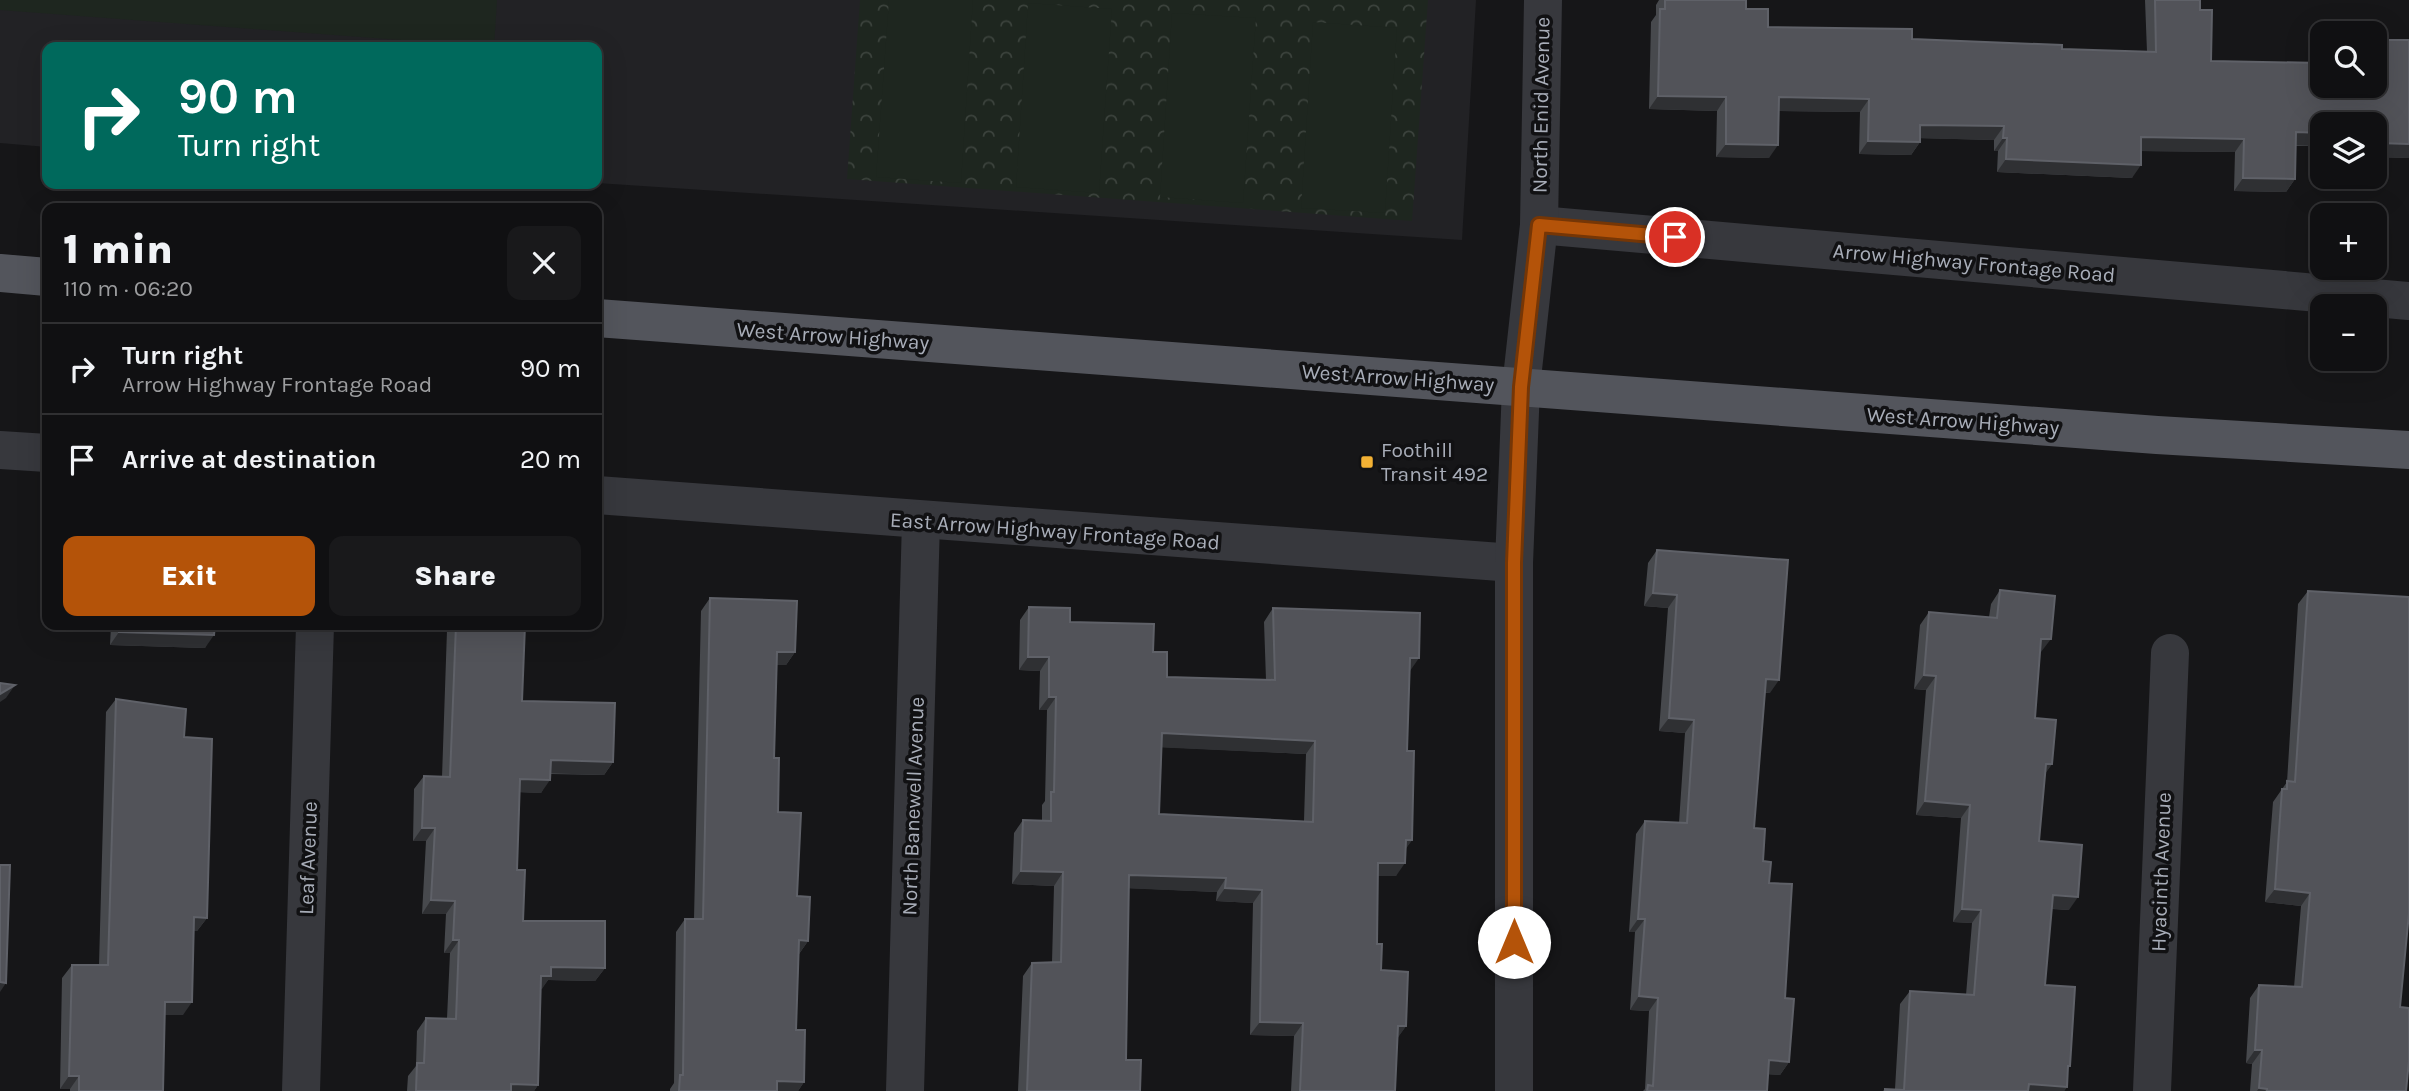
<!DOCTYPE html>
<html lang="en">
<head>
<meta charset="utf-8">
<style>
  body { margin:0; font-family:Karla,sans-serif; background:#19191b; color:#f1f3f6; height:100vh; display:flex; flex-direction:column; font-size:26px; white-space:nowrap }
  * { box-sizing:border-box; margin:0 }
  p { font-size:23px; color:#9c9d9f }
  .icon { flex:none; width:38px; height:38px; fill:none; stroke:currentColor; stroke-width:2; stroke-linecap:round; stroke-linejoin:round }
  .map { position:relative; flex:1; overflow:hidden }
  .side { position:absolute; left:42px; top:203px; width:560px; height:427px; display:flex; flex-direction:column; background:#101012; border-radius:14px; box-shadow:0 7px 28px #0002,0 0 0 2px #303032 }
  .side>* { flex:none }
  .top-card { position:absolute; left:42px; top:42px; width:560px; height:147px; border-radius:14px; box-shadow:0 7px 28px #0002,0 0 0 2px #303032; background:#00695c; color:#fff; overflow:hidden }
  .controls { position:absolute; left:2310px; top:21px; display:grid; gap:14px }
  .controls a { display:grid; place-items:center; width:77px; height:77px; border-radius:14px; background:#101012; box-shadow:0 7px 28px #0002,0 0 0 2px #303032; font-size:35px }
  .pin { position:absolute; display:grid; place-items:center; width:60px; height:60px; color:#fff; margin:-30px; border:4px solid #fff; border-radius:50%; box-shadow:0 2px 7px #0007 }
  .me { position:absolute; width:77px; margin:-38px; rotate:0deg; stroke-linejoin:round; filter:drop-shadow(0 0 5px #0008) }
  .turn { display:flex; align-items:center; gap:24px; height:147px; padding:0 21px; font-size:32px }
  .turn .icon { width:91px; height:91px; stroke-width:2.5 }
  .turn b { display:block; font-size:49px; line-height:60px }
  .round { display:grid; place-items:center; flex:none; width:74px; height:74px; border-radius:14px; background:#19191b }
  .summary { display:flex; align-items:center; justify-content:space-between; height:119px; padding:0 21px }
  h1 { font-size:42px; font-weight:800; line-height:52px }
  .cta { display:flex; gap:14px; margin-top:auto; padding:14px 21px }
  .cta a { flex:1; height:80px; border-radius:14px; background:#b45309; color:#fff; font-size:28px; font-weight:800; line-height:80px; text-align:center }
  .cta a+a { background:#19191b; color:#f1f3f6 }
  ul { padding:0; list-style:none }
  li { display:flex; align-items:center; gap:21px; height:91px; padding:0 21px; border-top:2px solid #303032 }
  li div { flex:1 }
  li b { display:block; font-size:26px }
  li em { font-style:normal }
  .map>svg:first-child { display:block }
  .built { fill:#222225 }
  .forest { fill:url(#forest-crowns) }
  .pitch { fill:#1e261f }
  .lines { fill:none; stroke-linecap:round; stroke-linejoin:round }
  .minor { stroke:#37383d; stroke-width:38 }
  .major { stroke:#53555c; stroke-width:38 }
  .wall { fill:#47494d; fill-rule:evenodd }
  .shaded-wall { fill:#2f3033 }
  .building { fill:#525359; stroke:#5f6168; stroke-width:2; fill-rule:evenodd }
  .route-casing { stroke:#753606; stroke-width:18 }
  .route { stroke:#b45309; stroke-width:12 }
  .poi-dot { fill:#f2b134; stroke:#111113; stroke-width:2.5 }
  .labels { text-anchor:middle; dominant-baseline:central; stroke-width:7; stroke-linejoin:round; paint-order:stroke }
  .street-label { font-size:21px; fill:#a8adb8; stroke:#111113 }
  .poi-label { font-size:21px; fill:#a8adb8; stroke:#111113; text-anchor:start }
</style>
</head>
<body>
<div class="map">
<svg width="2409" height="1091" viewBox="0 0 2409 1091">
  <defs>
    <pattern id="forest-crowns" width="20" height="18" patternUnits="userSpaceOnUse" patternTransform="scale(1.75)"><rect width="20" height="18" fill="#1e261f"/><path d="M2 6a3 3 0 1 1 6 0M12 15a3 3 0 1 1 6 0" fill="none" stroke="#3c433d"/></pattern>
  </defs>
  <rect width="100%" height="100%" fill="#161618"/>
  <path class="built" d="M0 0H1476L1462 240 597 183V47H47V147L0 143Z"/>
  <path class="forest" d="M860 0H1428L1412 221 847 179Z"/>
  <g class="pitch">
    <path d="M0 0H497L494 47 0 10Z"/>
    <path d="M889 0H973L961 183 876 177Z"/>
    <path d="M1028 3 1112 9 1099 193 1016 187Z"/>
    <path d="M1172 13 1256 18 1243 203 1160 197Z"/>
    <path d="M1313 22 1397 28 1385 213 1301 208Z"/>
  </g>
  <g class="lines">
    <g class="minor">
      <path d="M1539 225 2409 301"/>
      <path d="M0 450 47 453"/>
      <path d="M597 495 1514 563"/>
      <path d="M301 1091 315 625"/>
      <path d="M905 1091 921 521"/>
      <path d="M1514 1091V563L1521 387 1539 225 1543 0"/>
      <path d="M2152 1091 2170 653"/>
    </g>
    <g class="major">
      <path d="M0 273 47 277"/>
      <path d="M597 318 2157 435 2409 450"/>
    </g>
  </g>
  <g class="wall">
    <path d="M1659 0H1746V9L1768 27 1912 39 2062 49 2147 52 2145 0H2200V10L2211 61 2375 86V50L2382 40H2409V158L2375 157V124H2322V146H2295V179L2286 192 2234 191 2235 152 2141 151 2132 178 1997 172 1998 151H1994V140L1920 138V142L1911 155 1859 154 1860 112 1779 111 1769 158 1716 157 1717 111 1649 109 1651 22 1656 15V5Z"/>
    <path d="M1657 550 1770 693H1765L1754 828 1769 883 1785 998 1789 1062 1780 1075 1768 1074 1767 1091H1643L1645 1089 1649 1011 1630 1010 1635 932H1629L1636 834 1645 821 1679 823 1685 733 1659 731 1668 608 1644 606 1648 563Z"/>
    <path d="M2000 590 2041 652H2040L2035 718 2052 764 2045 773 2039 841 2069 910 2052 909 2045 985 2070 1066 2067 1070V1087L2064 1091H1883L1885 1089H1895L1900 1004 1910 991 1966 995 1972 923 1953 922 1961 818 1916 815 1926 690 1914 689 1920 625 1929 612 1989 617 1991 604Z"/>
    <path d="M2308 591 2400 1007 2409 1008V1064L2406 1091H2250L2252 1064 2246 1063 2250 998 2259 985 2294 987 2301 906 2265 902 2273 802 2287 782 2298 604Z"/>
    <path d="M710 598 795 652 786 665H777L774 758 778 812 808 941 799 954 796 1030 804 1082 798 1091H670V1089L674 1083 676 932 685 919H694L701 611Z"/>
    <path d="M1029 607 1153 652 1167 677 1266 680 1264 622 1273 608 1410 671 1407 751 1412 840 1405 849 1396 876H1378L1377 944 1381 970 1406 1026 1397 1038 1395 1091H1291L1294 1036 1250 1035 1253 903 1216 901 1217 892 1129 888 1126 1060 1140 1091H1018L1023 976 1032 963 1052 962 1054 886 1012 884 1014 833 1023 820H1042V805L1045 801 1047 710H1039L1040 671 1019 670 1020 620ZM1162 747 1306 754 1304 821 1159 814Z"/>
    <path d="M111 625H215L205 648 110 645Z"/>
    <path d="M420 625H525L522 701 613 762 604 775 551 774 541 793 520 792 517 870 523 921 605 968 595 981 548 980 541 989 538 1085 534 1091H407L408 1076 416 1066 417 1031 426 1018H447L450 953H444L446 914H422L426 841H413L414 789 424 776 442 777 447 630 419 629Z"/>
    <path d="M116 699 184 737 207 918 197 931H194L183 1015H165L163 1091H70V1089H60L62 978 72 965H99L106 712Z"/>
  </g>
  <g class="shaded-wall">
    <path d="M1658 96 1726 97 1717 111 1649 109Z"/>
    <path d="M1779 97 1869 99 1860 112 1770 111Z"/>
    <path d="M1920 125 2004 126 1994 140 1911 138Z"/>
    <path d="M2296 132 2322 133V146L2286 145Z"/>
    <path d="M2141 137 2244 139 2235 152 2132 151Z"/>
    <path d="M2003 138H2007L1998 151H1994Z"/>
    <path d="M1868 141 1920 142 1911 155 1859 154Z"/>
    <path d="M2379 143 2409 144V158L2375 157V150Z"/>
    <path d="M1726 144 1778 145 1769 158 1716 157Z"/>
    <path d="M2006 159 2141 165 2132 178 1997 172Z"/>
    <path d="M2243 178 2295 179 2286 192 2234 191Z"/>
    <path d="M1653 593 1677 595 1668 608 1644 606Z"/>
    <path d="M422 625H450L447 630 419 629Z"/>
    <path d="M119 632 214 635 205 648 110 645Z"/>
    <path d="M2041 639H2051L2041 652H2032Z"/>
    <path d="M777 652H795L786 665H768Z"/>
    <path d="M1028 657H1049L1040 671 1019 670Z"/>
    <path d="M1410 658H1419L1410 671H1400Z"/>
    <path d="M1924 675 1936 676 1926 690 1914 689Z"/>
    <path d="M1766 679 1779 680 1770 693 1757 692Z"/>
    <path d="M15 685 6 698 0 702V694Z"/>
    <path d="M1049 697H1056L1047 710H1039Z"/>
    <path d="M1669 718 1694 720 1685 733 1659 731Z"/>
    <path d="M1162 733 1315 741 1306 754 1153 747Z"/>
    <path d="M551 760 613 762 604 775 542 773Z"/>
    <path d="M2046 764H2052L2043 777Z"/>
    <path d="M520 779 550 780 541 793 511 792Z"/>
    <path d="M1925 801 1970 805 1961 818 1916 815Z"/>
    <path d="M422 828H435L426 841H413Z"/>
    <path d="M1406 840H1412L1403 853Z"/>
    <path d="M1378 863H1405L1396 876H1369Z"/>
    <path d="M1021 871 1063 872 1054 886 1012 884Z"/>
    <path d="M1129 875 1226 878 1217 892 1120 888Z"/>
    <path d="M1225 888 1262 890 1253 903 1216 901Z"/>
    <path d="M2275 889 2310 893 2301 906 2265 902Z"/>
    <path d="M2053 895 2078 897 2069 910 2043 908Z"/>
    <path d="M431 900 455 901 446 914H422Z"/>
    <path d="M1962 909 1981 910 1972 923 1953 922Z"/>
    <path d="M194 917 207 918 197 931H184Z"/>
    <path d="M1638 919H1645L1635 932H1629Z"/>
    <path d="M453 940H459L450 953H444Z"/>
    <path d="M799 940 808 941 799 954Z"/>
    <path d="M551 967 605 968 595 981 548 980 542 989H532L541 976Z"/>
    <path d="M0 982 6 983 0 992Z"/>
    <path d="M1639 996 1658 998 1649 1011 1630 1010Z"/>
    <path d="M165 1002H192L183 1015H156Z"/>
    <path d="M1260 1022 1303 1023 1294 1036 1250 1035Z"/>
    <path d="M1398 1026H1406L1397 1039Z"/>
    <path d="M2255 1050H2262L2252 1064 2246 1063Z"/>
    <path d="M1769 1060 1789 1062 1780 1075 1760 1074Z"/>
    <path d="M69 1076H79L70 1089H60Z"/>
    <path d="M777 1081 804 1082 798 1091H770Z"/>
    <path d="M511 1084 538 1085 534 1091H506Z"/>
    <path d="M2029 1084 2067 1087 2064 1091H2024Z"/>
    <path d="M2259 1088 2267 1089 2265 1091H2257Z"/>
  </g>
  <g class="building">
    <path d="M1665 0H1746V9H1768V27L1912 29V39L2062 45V49L2156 52 2155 0H2200V10H2212L2211 61 2322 63V86H2375V57H2382V40H2409V144L2379 143 2380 134H2375V124H2322V133L2296 132 2295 179 2243 178 2244 139 2141 137V165L2006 159 2007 138H2003L2004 126 1920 125V142L1868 141 1869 99 1779 97 1778 145 1726 144V97L1658 96 1660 9H1665Z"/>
    <path d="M1657 550 1788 560 1779 680 1766 679 1754 828 1765 829 1763 861 1771 862 1769 883 1792 884 1785 998 1794 999 1789 1062 1769 1060 1767 1091H1647L1648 1085 1653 1086 1658 998 1639 996 1645 919H1638L1645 821 1687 823 1694 720 1669 718 1677 595 1653 593Z"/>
    <path d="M2000 590 2055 596 2051 639H2041L2035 718 2056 720 2052 764H2046L2039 841 2082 845 2078 897 2053 895 2045 985 2075 987 2070 1066H2068L2067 1087 2029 1084 2028 1091H1885V1089L1904 1090 1910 991 1974 995 1981 910 1962 909 1970 805 1925 801 1936 676 1924 675 1929 612 1997 618Z"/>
    <path d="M2308 591 2409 597V913L2400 1007 2409 1008V1061L2406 1091H2267V1089L2259 1088 2262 1050H2255L2259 985 2302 987 2310 893 2275 889 2282 789H2287V781L2295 782Z"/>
    <path d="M710 598 797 601 795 652H777L774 758H779L778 812 801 813 797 896 810 897 808 941 799 940 796 1030H805L804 1082 777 1081V1091H679L680 1075H683L685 919H703Z"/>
    <path d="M1029 607 1070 608V622L1154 624 1153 652H1167V677L1275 680 1273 608 1420 613 1419 658H1410L1407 751H1414L1412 840H1406L1405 863H1378L1377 944H1382L1381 970 1408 972 1406 1026H1398L1395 1091H1300L1303 1023 1260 1022 1262 890 1225 888 1226 878 1129 875 1126 1060H1141L1140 1091H1027L1032 963 1061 962 1063 872 1021 871 1023 820 1051 821V792H1054L1056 697H1049V657H1028ZM1162 733 1315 741 1313 822 1159 814Z"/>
    <path d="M119 625H215L214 635 119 632Z"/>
    <path d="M456 625H525L522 701 615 703 613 762 551 760 550 780 520 779 517 870H525L523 921H605V968L551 967V976H541L538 1085 511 1084V1091H416L417 1063H424L426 1018 456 1019 459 940H453L455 901 431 900 435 828H422L424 776 450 777Z"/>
    <path d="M0 683 15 685 0 694Z"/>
    <path d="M116 699 186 709 184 737 212 739 207 918 194 917 192 1002H165L163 1091H79V1076H69L72 965H108Z"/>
    <path d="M0 865H10L6 983 0 982Z"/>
  </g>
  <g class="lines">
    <defs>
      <path id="route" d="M1514 942V563L1521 387 1539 225 1675 237"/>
    </defs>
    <use href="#route" class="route-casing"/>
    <use href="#route" class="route"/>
  </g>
  <rect class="poi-dot" x="1360" y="455" width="14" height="14" rx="3.5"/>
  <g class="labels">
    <g class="street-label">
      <text transform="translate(1541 105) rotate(-89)">North Enid Avenue</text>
      <text transform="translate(1974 263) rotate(5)">Arrow Highway Frontage Road</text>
      <text transform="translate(833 336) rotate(4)">West Arrow Highway</text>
      <text transform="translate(1398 378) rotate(4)">West Arrow Highway</text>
      <text transform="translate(1963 421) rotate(4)">West Arrow Highway</text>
      <text transform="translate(1055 531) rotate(4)">East Arrow Highway Frontage Road</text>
      <text transform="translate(913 806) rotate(-88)">North Banewell Avenue</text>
      <text transform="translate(308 858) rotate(-88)">Leaf Avenue</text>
      <text transform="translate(2161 872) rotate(-88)">Hyacinth Avenue</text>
    </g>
    <g class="poi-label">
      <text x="1381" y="450">Foothill<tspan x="1381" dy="24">Transit 492</tspan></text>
    </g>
  </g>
</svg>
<div class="controls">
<a><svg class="icon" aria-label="search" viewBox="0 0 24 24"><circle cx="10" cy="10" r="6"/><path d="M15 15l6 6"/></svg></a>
<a><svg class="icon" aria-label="layers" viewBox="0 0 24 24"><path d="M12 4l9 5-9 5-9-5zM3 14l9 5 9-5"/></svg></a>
<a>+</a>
<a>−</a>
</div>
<div class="pin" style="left:1675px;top:237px;background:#d93025"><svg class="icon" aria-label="arrive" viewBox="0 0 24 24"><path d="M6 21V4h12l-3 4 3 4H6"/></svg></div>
<svg class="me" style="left:1514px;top:942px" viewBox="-20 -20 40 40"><circle r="19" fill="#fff"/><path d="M0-13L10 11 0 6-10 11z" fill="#b45309"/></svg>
<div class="top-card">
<div class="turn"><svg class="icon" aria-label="right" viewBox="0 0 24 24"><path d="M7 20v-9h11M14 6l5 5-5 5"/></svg><div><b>90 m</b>Turn right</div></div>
</div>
<section class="side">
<div class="summary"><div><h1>1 min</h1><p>110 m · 06:20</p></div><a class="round"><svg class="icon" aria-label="close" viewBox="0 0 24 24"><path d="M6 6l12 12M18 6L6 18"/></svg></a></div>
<ul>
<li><svg class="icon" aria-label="right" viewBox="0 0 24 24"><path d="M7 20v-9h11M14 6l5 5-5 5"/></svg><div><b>Turn right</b><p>Arrow Highway Frontage Road</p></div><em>90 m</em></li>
<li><svg class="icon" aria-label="arrive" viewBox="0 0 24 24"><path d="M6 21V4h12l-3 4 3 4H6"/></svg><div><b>Arrive at destination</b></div><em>20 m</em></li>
</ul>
<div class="cta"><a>Exit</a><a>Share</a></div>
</section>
</div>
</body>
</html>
